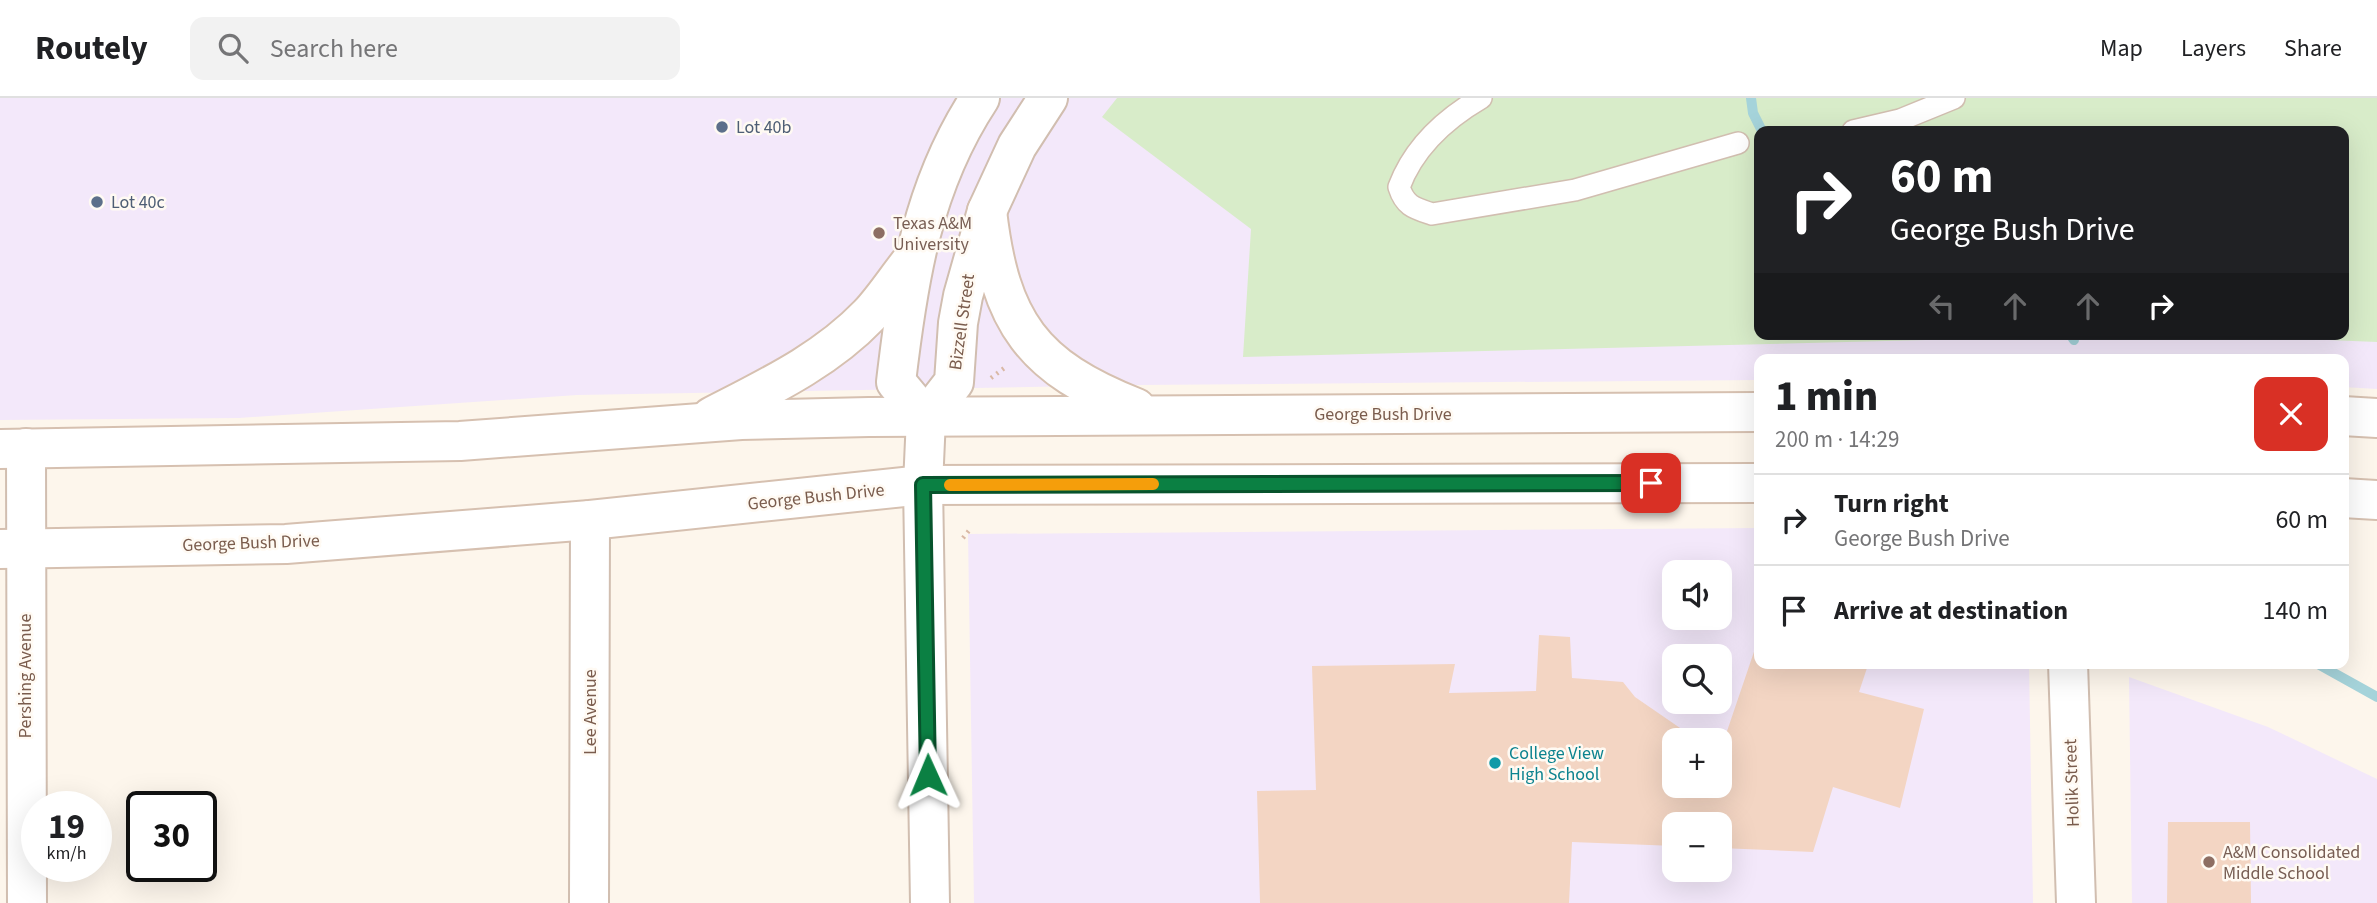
<!DOCTYPE html>
<html lang="en">
<head>
<meta charset="utf-8">
<style>
  body { margin:0; font-family:"Source Sans 3",sans-serif; background:#f2f2f2; color:#202124; height:100vh; display:flex; flex-direction:column; font-size:26px; white-space:nowrap }
  * { box-sizing:border-box; margin:0 }
  p { font-size:23px; color:#757577 }
  .icon { flex:none; width:38px; height:38px; fill:none; stroke:currentColor; stroke-width:2; stroke-linecap:round; stroke-linejoin:round }
  .map { position:relative; flex:1; overflow:hidden }
  .details { position:absolute; left:1754px; top:256px; width:595px; height:315px; display:flex; flex-direction:column; background:#fff; border-radius:14px; box-shadow:0 7px 28px #0002 }
  .details>* { flex:none }
  .guide { position:absolute; left:1754px; top:28px; width:595px; height:214px; border-radius:14px; box-shadow:0 7px 28px #0002; background:#202124; color:#fff; overflow:hidden }
  .tools { position:absolute; left:1662px; top:462px; display:grid; gap:14px }
  .tools a { display:grid; place-items:center; width:70px; height:70px; border-radius:14px; background:#fff; box-shadow:0 7px 28px #0002; font-size:35px }
  .speed { position:absolute; left:21px; top:693px; display:flex; gap:14px; font-size:35px; font-weight:700; text-align:center }
  .speed>* { display:grid; place-content:center; width:91px; height:91px; border-radius:50%; background:#fff; box-shadow:0 7px 28px #0002; line-height:1 }
  .speed small { font-size:18px; font-weight:400 }
  .speed .limit { border:4px solid #111; border-radius:10px; background:#fff; color:#111 }
  .pin { position:absolute; display:grid; place-items:center; width:60px; height:60px; color:#fff; margin:-30px; border-radius:14px; box-shadow:0 4px 10px #0006 }
  .me { position:absolute; width:77px; margin:-38px; rotate:359deg; stroke-linejoin:round; filter:drop-shadow(0 0 5px #0008) }
  .turn { display:flex; align-items:center; gap:24px; height:147px; padding:0 21px; font-size:32px }
  .turn .icon { width:91px; height:91px; stroke-width:2.5 }
  .turn b { display:block; font-size:49px; line-height:60px }
  .lanes { display:flex; align-items:center; height:66px; padding:0 21px; background:#0003; justify-content:center; gap:35px; direction:ltr }
  .lanes .off { opacity:.35 }
  .round { display:grid; place-items:center; flex:none; width:74px; height:74px; border-radius:14px; background:#f2f2f2 }
  .head { display:flex; align-items:center; justify-content:space-between; height:119px; padding:0 21px }
  h1 { font-size:42px; font-weight:800; line-height:52px }
  ul { padding:0; list-style:none }
  li { display:flex; align-items:center; gap:21px; height:91px; padding:0 21px; border-top:2px solid #e0e0e0 }
  li div { flex:1 }
  li b { display:block; font-size:26px }
  li em { font-style:normal }
  header { display:flex; align-items:center; gap:42px; box-sizing:border-box; height:98px; padding:0 35px; background:#fff; border-bottom:2px solid #e0e0e0 }
  header strong { font-size:33px }
  nav { display:flex; gap:38px; margin-inline-start:auto; font-size:24px }
  .search { width:490px; height:63px; background:#f2f2f2; display:flex; align-items:center; gap:18px; box-sizing:border-box; padding:0 24px; border-radius:14px; color:#757577; font-size:26px }
  .map>svg:first-child { display:block }
  .education { fill:#f3e8fa; fill-rule:evenodd }
  .green { fill:#d8ecc9 }
  .lines { fill:none; stroke-linecap:round; stroke-linejoin:round }
  .stream { stroke:#a5d3da; stroke-width:10 }
  .building { fill:#f3d5c3; fill-rule:evenodd }
  .service-casing { stroke:#d1beb0; stroke-width:24 }
  .minor-casing { stroke:#d1beb0; stroke-width:42 }
  .tertiary-casing { stroke:#d1beb0; stroke-width:42 }
  .secondary-casing { stroke:#d6c0b0; stroke-width:42 }
  .path { stroke:#d9b8a5; stroke-width:4.5; stroke-dasharray:2 5; stroke-linecap:butt }
  .service { stroke:#fff; stroke-width:21 }
  .minor { stroke:#fff; stroke-width:38 }
  .tertiary { stroke:#fff; stroke-width:38 }
  .secondary { stroke:#fff; stroke-width:38 }
  .route-casing { stroke:#07532c; stroke-width:18 }
  .route { stroke:#0b8043; stroke-width:12 }
  .slow { stroke:#f59e0b; stroke-width:12 }
  .service-dot { fill:#5c6f8a; stroke:#fffaf3; stroke-width:2.5 }
  .education-dot { fill:#8d6e63; stroke:#fffaf3; stroke-width:2.5 }
  .culture-dot { fill:#0f9aa8; stroke:#fffaf3; stroke-width:2.5 }
  .labels { text-anchor:middle; dominant-baseline:central; stroke-width:5; stroke-linejoin:round; paint-order:stroke }
  .service-label { font-size:18px; fill:#4e5e75; stroke:#fffaf3; text-anchor:start }
  .education-label { font-size:18px; fill:#785e54; stroke:#fffaf3; text-anchor:start }
  .street-label { font-size:18px; fill:#7a5c4d; stroke:#fffaf3 }
  .culture-label { font-size:18px; fill:#0d838f; stroke:#fffaf3; text-anchor:start }
</style>
</head>
<body>
<header>
<strong>Routely</strong>
<div class="search"><svg class="icon" aria-label="search" viewBox="0 0 24 24"><circle cx="10" cy="10" r="6"/><path d="M15 15l6 6"/></svg>Search here</div>
<nav><a>Map</a><a>Layers</a><a>Share</a></nav>
</header>
<div class="map">
<svg width="2377" height="805" viewBox="0 0 2377 805">
  <rect width="100%" height="100%" fill="#fdf6ec"/>
  <g class="education">
    <path d="M0 0H2377V291L2343 289V261H1759V282L1137 287 577 297 239 320 0 322ZM1759 33H2343V236H1759Z"/>
    <path d="M1759 430V565H2029L2033 805H974L968 436ZM1675 474H1720V520H1675ZM1675 558H1720V604H1675ZM1675 642H1720V688H1675ZM1675 726H1720V772H1675Z"/>
    <path d="M2129 579 2268 629 2377 681V805H2132Z"/>
  </g>
  <path class="green" d="M1117 0H2377V244L2178 236H2343V33H1759V236H2169L1243 259 1251 131 1102 19Z"/>
  <g class="lines">
    <g class="stream">
      <path d="M1751 0 1753 15 1762 33"/>
      <path d="M2070 236 2074 242"/>
      <path d="M2316 565 2377 599"/>
    </g>
  </g>
  <g class="building">
    <path d="M1539 537 1570 539 1572 580 1623 584 1635 599 1683 632 1724 642 1758 542 1759 565 1868 567 1859 594 1924 611 1900 710 1833 689 1813 754 1720 750V726H1675V748L1572 744 1569 805H1260L1257 693 1316 692 1312 568 1455 566 1449 595 1536 593ZM1675 642H1720V688H1675Z"/>
    <path d="M2168 724H2250L2251 805H2167Z"/>
  </g>
  <g class="lines">
    <defs>
      <g id="service">
        <path d="M1481 0C1445 21 1414 49 1399 89 1405 108 1414 110 1432 116L1575 92 1738 45"/>
        <path d="M1853 33 1900 22 1954 0"/>
      </g>
      <g id="minor">
        <path d="M26 350 27 805"/>
        <path d="M923 387 930 805"/>
        <path d="M2068 565 2076 805"/>
        <path d="M589 805 590 422"/>
      </g>
      <g id="tertiary">
        <path d="M926 320 954 284 958 225 963 198 987 113 1017 48 1048 0"/>
        <path d="M926 320 896 284C908 182 922 88 980 0"/>
        <path d="M923 387 926 320"/>
      </g>
      <g id="secondary">
        <path d="M987 113C1000 225 1032 269 1136 310"/>
        <path d="M2343 318 2377 320"/>
        <path d="M711 319C767 290 825 263 869 217 885 200 898 179 913 161"/>
        <path d="M0 351 460 343 741 322 869 319 1759 314"/>
        <path d="M2343 400 2377 402"/>
        <path d="M0 451 286 446 590 422 923 387 1759 385"/>
      </g>
    </defs>
    <use href="#service" class="service-casing"/>
    <use href="#minor" class="minor-casing"/>
    <use href="#tertiary" class="tertiary-casing"/>
    <use href="#secondary" class="secondary-casing"/>
    <g class="path">
      <path d="M991 280 1007 268"/>
      <path d="M963 440 971 430"/>
    </g>
    <use href="#service" class="service"/>
    <use href="#minor" class="minor"/>
    <use href="#tertiary" class="tertiary"/>
    <use href="#secondary" class="secondary"/>
  </g>
  <g class="lines">
    <defs>
      <path id="route" d="M928 677 923 387 1651 385"/>
    </defs>
    <use href="#route" class="route-casing"/>
    <use href="#route" class="route"/>
    <path class="slow" d="M950 387 1153 386"/>
  </g>
  <g class="service-dot">
    <circle cx="722" cy="29" r="7"/>
    <circle cx="97" cy="104" r="7"/>
  </g>
  <g class="education-dot">
    <circle cx="879" cy="135" r="7"/>
    <circle cx="2209" cy="764" r="7"/>
  </g>
  <circle class="culture-dot" cx="1495" cy="665" r="7"/>
  <g class="labels">
    <g class="service-label">
      <text x="736" y="29">Lot 40b</text>
      <text x="111" y="104">Lot 40c</text>
    </g>
    <g class="education-label">
      <text x="893" y="125">Texas A&amp;M<tspan x="893" dy="21">University</tspan></text>
      <text x="2223" y="754">A&amp;M Consolidated<tspan x="2223" dy="21">Middle School</tspan></text>
    </g>
    <g class="street-label">
      <text transform="translate(962 224) rotate(-82)">Bizzell Street</text>
      <text x="1383" y="316">George Bush Drive</text>
      <text transform="translate(816 399) rotate(-6)">George Bush Drive</text>
      <text transform="translate(251 445) rotate(-2)">George Bush Drive</text>
      <text transform="translate(25 578) rotate(-90)">Pershing Avenue</text>
      <text transform="translate(590 614) rotate(-90)">Lee Avenue</text>
      <text transform="translate(2072 685) rotate(-92)">Holik Street</text>
    </g>
    <g class="culture-label">
      <text x="1509" y="655">College View<tspan x="1509" dy="21">High School</tspan></text>
    </g>
  </g>
</svg>
<div class="tools">
<a><svg class="icon" aria-label="sound" viewBox="0 0 24 24"><path d="M4 9h4l5-4v14l-5-4H4zM17 9q2 3 0 6"/></svg></a>
<a><svg class="icon" aria-label="search" viewBox="0 0 24 24"><circle cx="10" cy="10" r="6"/><path d="M15 15l6 6"/></svg></a>
<a>+</a>
<a>−</a>
</div>
<div class="speed"><div>19<small>km/h</small></div><div class="limit">30</div></div>
<div class="pin" style="left:1651px;top:385px;background:#d93025"><svg class="icon" aria-label="arrive" viewBox="0 0 24 24"><path d="M6 21V4h12l-3 4 3 4H6"/></svg></div>
<svg class="me" style="left:928px;top:677px" viewBox="-20 -20 40 40"><path d="M0-17L14 15 0 8-14 15z" fill="#0b8043" stroke="#fff" stroke-width="4"/></svg>
<div class="guide">
<div class="turn"><svg class="icon" aria-label="right" viewBox="0 0 24 24"><path d="M7 20v-9h11M14 6l5 5-5 5"/></svg><div><b>60 m</b>George Bush Drive</div></div>
<div class="lanes"><svg class="icon off" aria-label="left" viewBox="0 0 24 24"><path d="M17 20v-9H6M10 6l-5 5 5 5"/></svg><svg class="icon off" aria-label="ahead" viewBox="0 0 24 24"><path d="M12 20V5M6 11l6-6 6 6"/></svg><svg class="icon off" aria-label="ahead" viewBox="0 0 24 24"><path d="M12 20V5M6 11l6-6 6 6"/></svg><svg class="icon" aria-label="right" viewBox="0 0 24 24"><path d="M7 20v-9h11M14 6l5 5-5 5"/></svg></div>
</div>
<section class="details">
<div class="head"><div><h1>1 min</h1><p>200 m · 14:29</p></div><a class="round" style="background:#d93025;color:#fff"><svg class="icon" aria-label="close" viewBox="0 0 24 24"><path d="M6 6l12 12M18 6L6 18"/></svg></a></div>
<ul>
<li><svg class="icon" aria-label="right" viewBox="0 0 24 24"><path d="M7 20v-9h11M14 6l5 5-5 5"/></svg><div><b>Turn right</b><p>George Bush Drive</p></div><em>60 m</em></li>
<li><svg class="icon" aria-label="arrive" viewBox="0 0 24 24"><path d="M6 21V4h12l-3 4 3 4H6"/></svg><div><b>Arrive at destination</b></div><em>140 m</em></li>
</ul>
</section>
</div>
</body>
</html>
